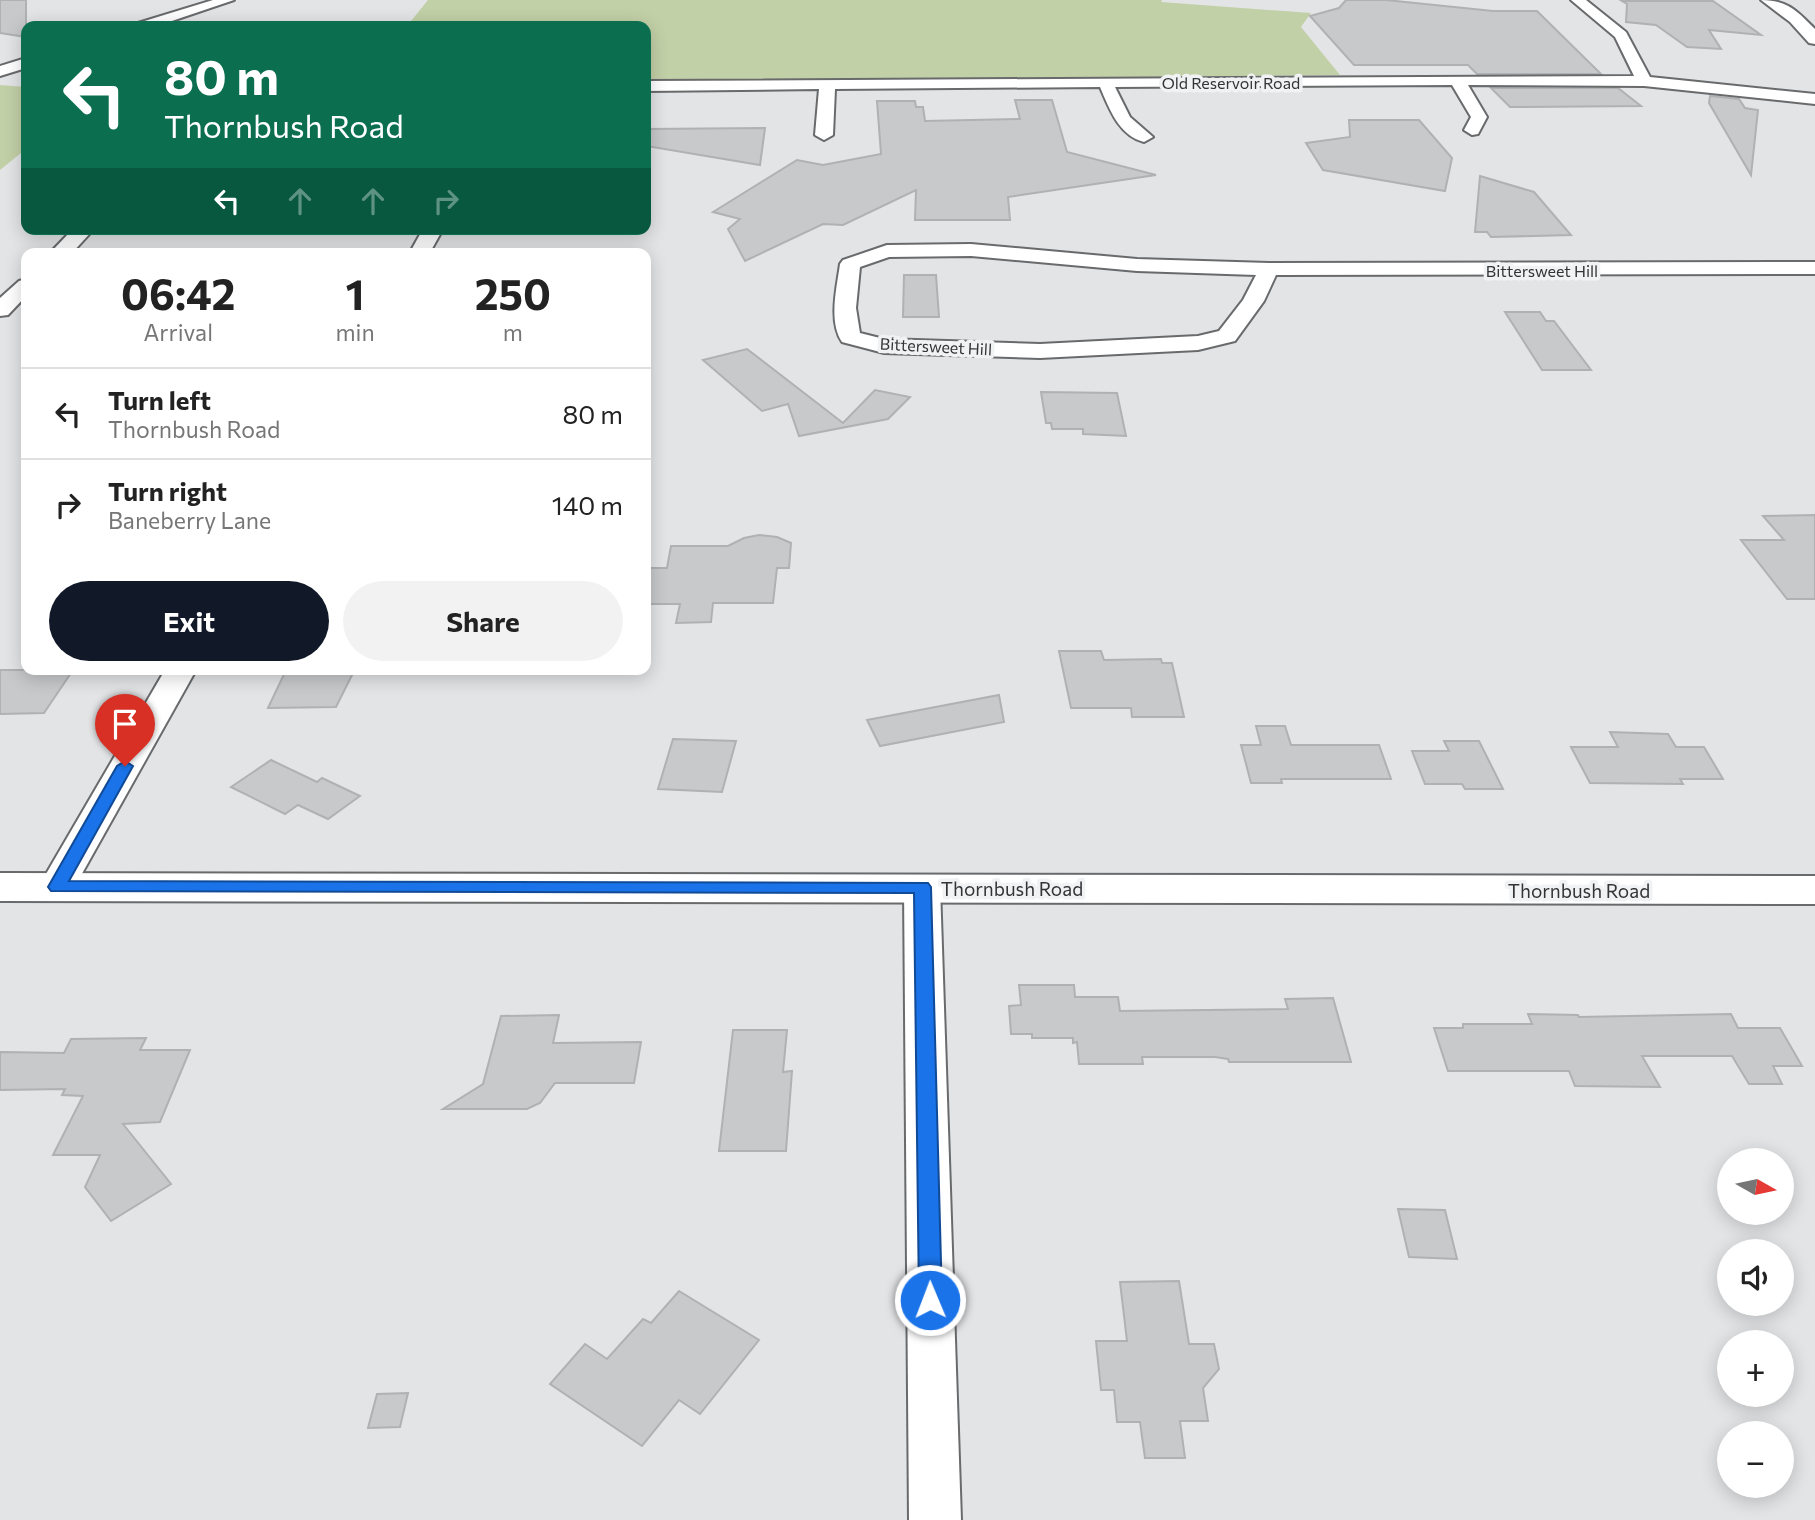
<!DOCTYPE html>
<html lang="en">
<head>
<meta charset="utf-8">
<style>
  body { margin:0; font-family:Commissioner,sans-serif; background:#f2f2f2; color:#222; height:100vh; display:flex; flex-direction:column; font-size:26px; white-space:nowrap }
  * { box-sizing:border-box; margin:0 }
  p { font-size:23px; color:#767676 }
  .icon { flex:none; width:38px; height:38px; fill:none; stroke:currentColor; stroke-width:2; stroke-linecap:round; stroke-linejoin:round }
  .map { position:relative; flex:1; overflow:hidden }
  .panel { position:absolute; left:21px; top:248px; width:630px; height:427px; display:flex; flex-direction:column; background:#fff; border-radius:14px; box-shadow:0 4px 18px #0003 }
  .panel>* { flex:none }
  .hud { position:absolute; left:21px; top:21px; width:630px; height:214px; border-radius:14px; box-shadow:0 4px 18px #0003; background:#0b6e4f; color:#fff; overflow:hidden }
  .needle { width:46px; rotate:99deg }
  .controls { position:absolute; left:1717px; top:1148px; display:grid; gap:14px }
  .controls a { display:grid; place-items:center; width:77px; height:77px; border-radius:50%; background:#fff; box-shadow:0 4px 18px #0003; font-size:35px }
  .pin { position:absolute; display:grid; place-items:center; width:60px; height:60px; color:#fff; margin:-72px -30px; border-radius:50% 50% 50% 0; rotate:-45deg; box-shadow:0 0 7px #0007 }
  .pin .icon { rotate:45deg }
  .me { position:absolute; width:77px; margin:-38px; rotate:359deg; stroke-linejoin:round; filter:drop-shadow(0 0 5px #0008) }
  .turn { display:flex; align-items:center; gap:24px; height:147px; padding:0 28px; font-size:32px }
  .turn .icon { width:91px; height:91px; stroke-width:2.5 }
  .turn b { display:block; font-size:49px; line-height:60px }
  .lanes { display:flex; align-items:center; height:66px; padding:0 28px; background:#0003; justify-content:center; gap:35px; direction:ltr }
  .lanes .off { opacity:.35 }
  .eta { display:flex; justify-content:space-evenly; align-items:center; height:119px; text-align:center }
  .eta b { font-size:42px; font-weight:700; line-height:49px }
  .primary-button { display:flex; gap:14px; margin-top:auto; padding:14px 28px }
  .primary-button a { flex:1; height:80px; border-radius:42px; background:#111827; color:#fff; font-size:28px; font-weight:700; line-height:80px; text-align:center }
  .primary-button a+a { background:#f2f2f2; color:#222 }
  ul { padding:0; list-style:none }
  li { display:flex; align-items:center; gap:21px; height:91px; padding:0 28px; border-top:2px solid #e0e0e0 }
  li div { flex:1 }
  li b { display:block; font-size:26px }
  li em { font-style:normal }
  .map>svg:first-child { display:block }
  .green { fill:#c2d0a7 }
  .building { fill:#c8c9cb; stroke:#afb1b3; stroke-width:2 }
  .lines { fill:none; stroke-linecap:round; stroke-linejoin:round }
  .street-casing { stroke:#686a6c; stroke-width:4 }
  .secondary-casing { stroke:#686a6c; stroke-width:4 }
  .street { fill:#fff; fill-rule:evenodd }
  .secondary { fill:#fff; fill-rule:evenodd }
  .route { fill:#1a73e8; stroke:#114b97; stroke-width:2 }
  .labels { text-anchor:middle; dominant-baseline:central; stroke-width:7; stroke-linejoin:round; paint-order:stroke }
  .far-street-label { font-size:16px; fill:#333435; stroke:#f0f2f4 }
  .street-label { font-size:19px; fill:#333435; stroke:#f0f2f4 }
</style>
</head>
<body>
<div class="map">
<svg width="1815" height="1520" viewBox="0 0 1815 1520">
  <rect width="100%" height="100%" fill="#e3e4e6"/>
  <g class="green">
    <path d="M428 0H1162L1161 2 1311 13 1301 27 1340 75 646 82V26H407Z"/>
    <path d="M0 85 26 87V149L0 170Z"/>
  </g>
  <g class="building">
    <path d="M0 0H26V37L0 33Z"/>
    <path d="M1346 0H1386L1493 11H1537L1601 74H1477L1468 65H1354L1310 16 1339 8Z"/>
    <path d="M1622 1H1713L1761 35 1709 30 1721 49 1687 47 1656 25 1626 22 1627 4Z"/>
    <path d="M1491 88H1618L1641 106 1510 107Z"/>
    <path d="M1710 96 1739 99 1745 108 1758 110 1751 175 1709 103Z"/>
    <path d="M1015 100H1052L1067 152 1156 175 1008 197 1010 220H915L916 190 843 225 823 224 745 261 728 229 740 219 713 212 797 160 823 165 881 154 877 101H915L916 107H923L925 121 1020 119Z"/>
    <path d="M1349 120H1419L1452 158 1445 191 1323 170 1306 143 1350 137Z"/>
    <path d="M765 128 760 165 646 146V129Z"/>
    <path d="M1480 176 1534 192 1571 235 1491 237 1487 232H1475Z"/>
    <path d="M904 275H936L939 317H903Z"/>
    <path d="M1505 312H1540L1546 321H1554L1591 370H1542Z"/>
    <path d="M747 349 843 423 875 390 910 397 888 419 799 436 788 404 762 411 703 360Z"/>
    <path d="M1041 392 1117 393 1126 436 1083 434V429H1052L1051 423H1046Z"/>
    <path d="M1815 515V599H1787L1741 540H1784L1763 516Z"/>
    <path d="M759 535 777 537 791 543 789 568H777L773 603H713L711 622 676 623 680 604H646V568H667L671 546H728L744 538Z"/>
    <path d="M1059 651H1101L1104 660 1161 659 1162 663H1172L1184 717H1132L1131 708H1071Z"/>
    <path d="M0 670H73L44 713 0 714Z"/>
    <path d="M286 670H337L336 674 353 673 336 707 268 708Z"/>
    <path d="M999 695 1004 722 880 746 867 720Z"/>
    <path d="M1256 726H1285L1291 745H1379L1391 779H1281L1282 783H1251L1241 745H1261Z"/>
    <path d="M1610 732 1668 734 1676 747H1704L1723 779H1680L1683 784 1590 783 1571 747H1618Z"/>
    <path d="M673 739 736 741 722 792 658 789Z"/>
    <path d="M1444 741H1479L1503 789H1465L1462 784H1425L1412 751H1449Z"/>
    <path d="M271 760 317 782 322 778 360 796 328 819 298 805 285 814 231 787Z"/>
    <path d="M1019 985H1074L1075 997H1118L1120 1011 1288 1009 1285 999 1333 998 1351 1062H1229L1228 1059 1215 1057H1142L1143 1064H1079L1077 1042 1073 1043V1038H1032V1034H1011L1009 1006 1021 1005Z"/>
    <path d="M1528 1014 1578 1015 1579 1017 1731 1014 1738 1028H1780L1802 1066H1773L1782 1084H1749L1732 1056H1642L1660 1087 1575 1086 1569 1071H1448L1434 1028H1463V1024H1532Z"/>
    <path d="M559 1015 553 1043 641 1042 634 1083H555L540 1103 527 1109H443L483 1084 501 1016Z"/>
    <path d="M733 1030H787L783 1072 792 1071 786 1151H719Z"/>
    <path d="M146 1038 140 1050H190L160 1122 123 1124 171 1184 111 1221 85 1187 100 1155H53L83 1096 62 1095 65 1089 0 1090V1052L64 1053 71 1039Z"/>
    <path d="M1398 1209 1445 1210 1457 1259 1409 1257Z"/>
    <path d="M1179 1281 1189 1344H1214L1219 1369 1203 1388 1208 1421H1180L1185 1458H1145L1140 1422H1117L1114 1390H1101L1096 1341H1127L1120 1282Z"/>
    <path d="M679 1291 759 1340 700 1414 679 1400 642 1446 550 1384 585 1344 607 1359 643 1319 651 1323Z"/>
    <path d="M408 1393 400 1427 368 1428 377 1394Z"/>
  </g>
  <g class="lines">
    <defs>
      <g id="street">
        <path d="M213 0H234L157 26H136L138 23Z"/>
        <path d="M1571 0H1586L1626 32 1650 77 1815 94V104L1644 86 1468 85 1487 117 1478 134 1472 135 1464 130 1471 117 1452 85 1115 87 1130 117 1153 137 1144 142C1119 136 1109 108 1100 87L835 89 833 135 824 140 815 135 819 89 646 91V81L1634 76 1615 37Z"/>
        <path d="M26 58V68L0 76V66Z"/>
        <path d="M73 229H94L71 254H49Z"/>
        <path d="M423 229H443L429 254H409Z"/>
        <path d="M971 244 1137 259 1269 263 1815 262V274L1276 275 1264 301 1235 341 1198 350 1040 358 884 353 842 342C828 321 837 287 840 264L843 260 887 245ZM971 256 1137 271 1256 275 1243 300 1219 331 1198 336 1040 344 884 339 860 333 856 308 860 267 889 257Z"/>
        <path d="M26 279V296L8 315 0 316V298L19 281Z"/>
        <path d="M165 670H196L70 895 57 898 44 895 39 886Z"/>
        <path d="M922 875 935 878 940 887 961 1520H909L904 887 909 878Z"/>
      </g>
      <g id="secondary">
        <path d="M1761 0C1788 0 1797 11 1815 29V44L1809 43 1790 22Z"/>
        <path d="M0 873 1815 876V904L0 901Z"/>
      </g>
    </defs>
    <use href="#street" class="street-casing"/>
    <use href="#secondary" class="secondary-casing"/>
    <use href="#street" class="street"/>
    <use href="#secondary" class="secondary"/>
  </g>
  <path class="route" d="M125 761 133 766 69 881 928 883 931 887 942 1300 938 1307 930 1310 922 1307 919 1300 914 893 51 891 48 887 117 766Z"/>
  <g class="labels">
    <g class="far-street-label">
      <text x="1231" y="82">Old Reservoir Road</text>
      <text x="1542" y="270">Bittersweet Hill</text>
      <text transform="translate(936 346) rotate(3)">Bittersweet Hill</text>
    </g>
    <g class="street-label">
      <text x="1012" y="888">Thornbush Road</text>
      <text x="1579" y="890">Thornbush Road</text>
    </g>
  </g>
</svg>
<div class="controls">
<a><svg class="needle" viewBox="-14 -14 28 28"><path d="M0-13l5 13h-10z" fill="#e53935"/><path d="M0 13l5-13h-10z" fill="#767676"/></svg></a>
<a><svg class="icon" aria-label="sound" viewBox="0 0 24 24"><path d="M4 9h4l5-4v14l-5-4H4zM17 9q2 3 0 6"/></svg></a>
<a>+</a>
<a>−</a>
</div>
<div class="pin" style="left:125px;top:766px;background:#d93025"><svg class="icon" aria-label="arrive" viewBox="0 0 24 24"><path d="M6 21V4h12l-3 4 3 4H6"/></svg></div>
<svg class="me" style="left:930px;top:1300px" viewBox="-20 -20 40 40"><circle r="17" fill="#1a73e8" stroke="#fff" stroke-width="3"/><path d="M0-11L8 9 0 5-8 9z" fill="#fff"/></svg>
<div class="hud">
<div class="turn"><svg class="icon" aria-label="left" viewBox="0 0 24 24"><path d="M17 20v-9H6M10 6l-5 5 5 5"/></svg><div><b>80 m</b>Thornbush Road</div></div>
<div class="lanes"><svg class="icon" aria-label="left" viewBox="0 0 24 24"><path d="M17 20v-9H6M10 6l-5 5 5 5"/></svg><svg class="icon off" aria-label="ahead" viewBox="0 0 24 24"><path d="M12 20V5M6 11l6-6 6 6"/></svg><svg class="icon off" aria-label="ahead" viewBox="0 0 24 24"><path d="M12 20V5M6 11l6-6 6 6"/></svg><svg class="icon off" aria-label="right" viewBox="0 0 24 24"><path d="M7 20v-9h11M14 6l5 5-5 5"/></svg></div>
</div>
<section class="panel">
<div class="eta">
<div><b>06:42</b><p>Arrival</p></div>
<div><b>1</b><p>min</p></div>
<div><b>250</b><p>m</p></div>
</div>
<ul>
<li><svg class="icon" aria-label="left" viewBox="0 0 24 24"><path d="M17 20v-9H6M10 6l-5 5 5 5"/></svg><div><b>Turn left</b><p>Thornbush Road</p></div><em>80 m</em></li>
<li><svg class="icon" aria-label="right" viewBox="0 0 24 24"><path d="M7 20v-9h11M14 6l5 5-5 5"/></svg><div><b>Turn right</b><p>Baneberry Lane</p></div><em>140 m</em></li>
</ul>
<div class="primary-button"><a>Exit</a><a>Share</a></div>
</section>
</div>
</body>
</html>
